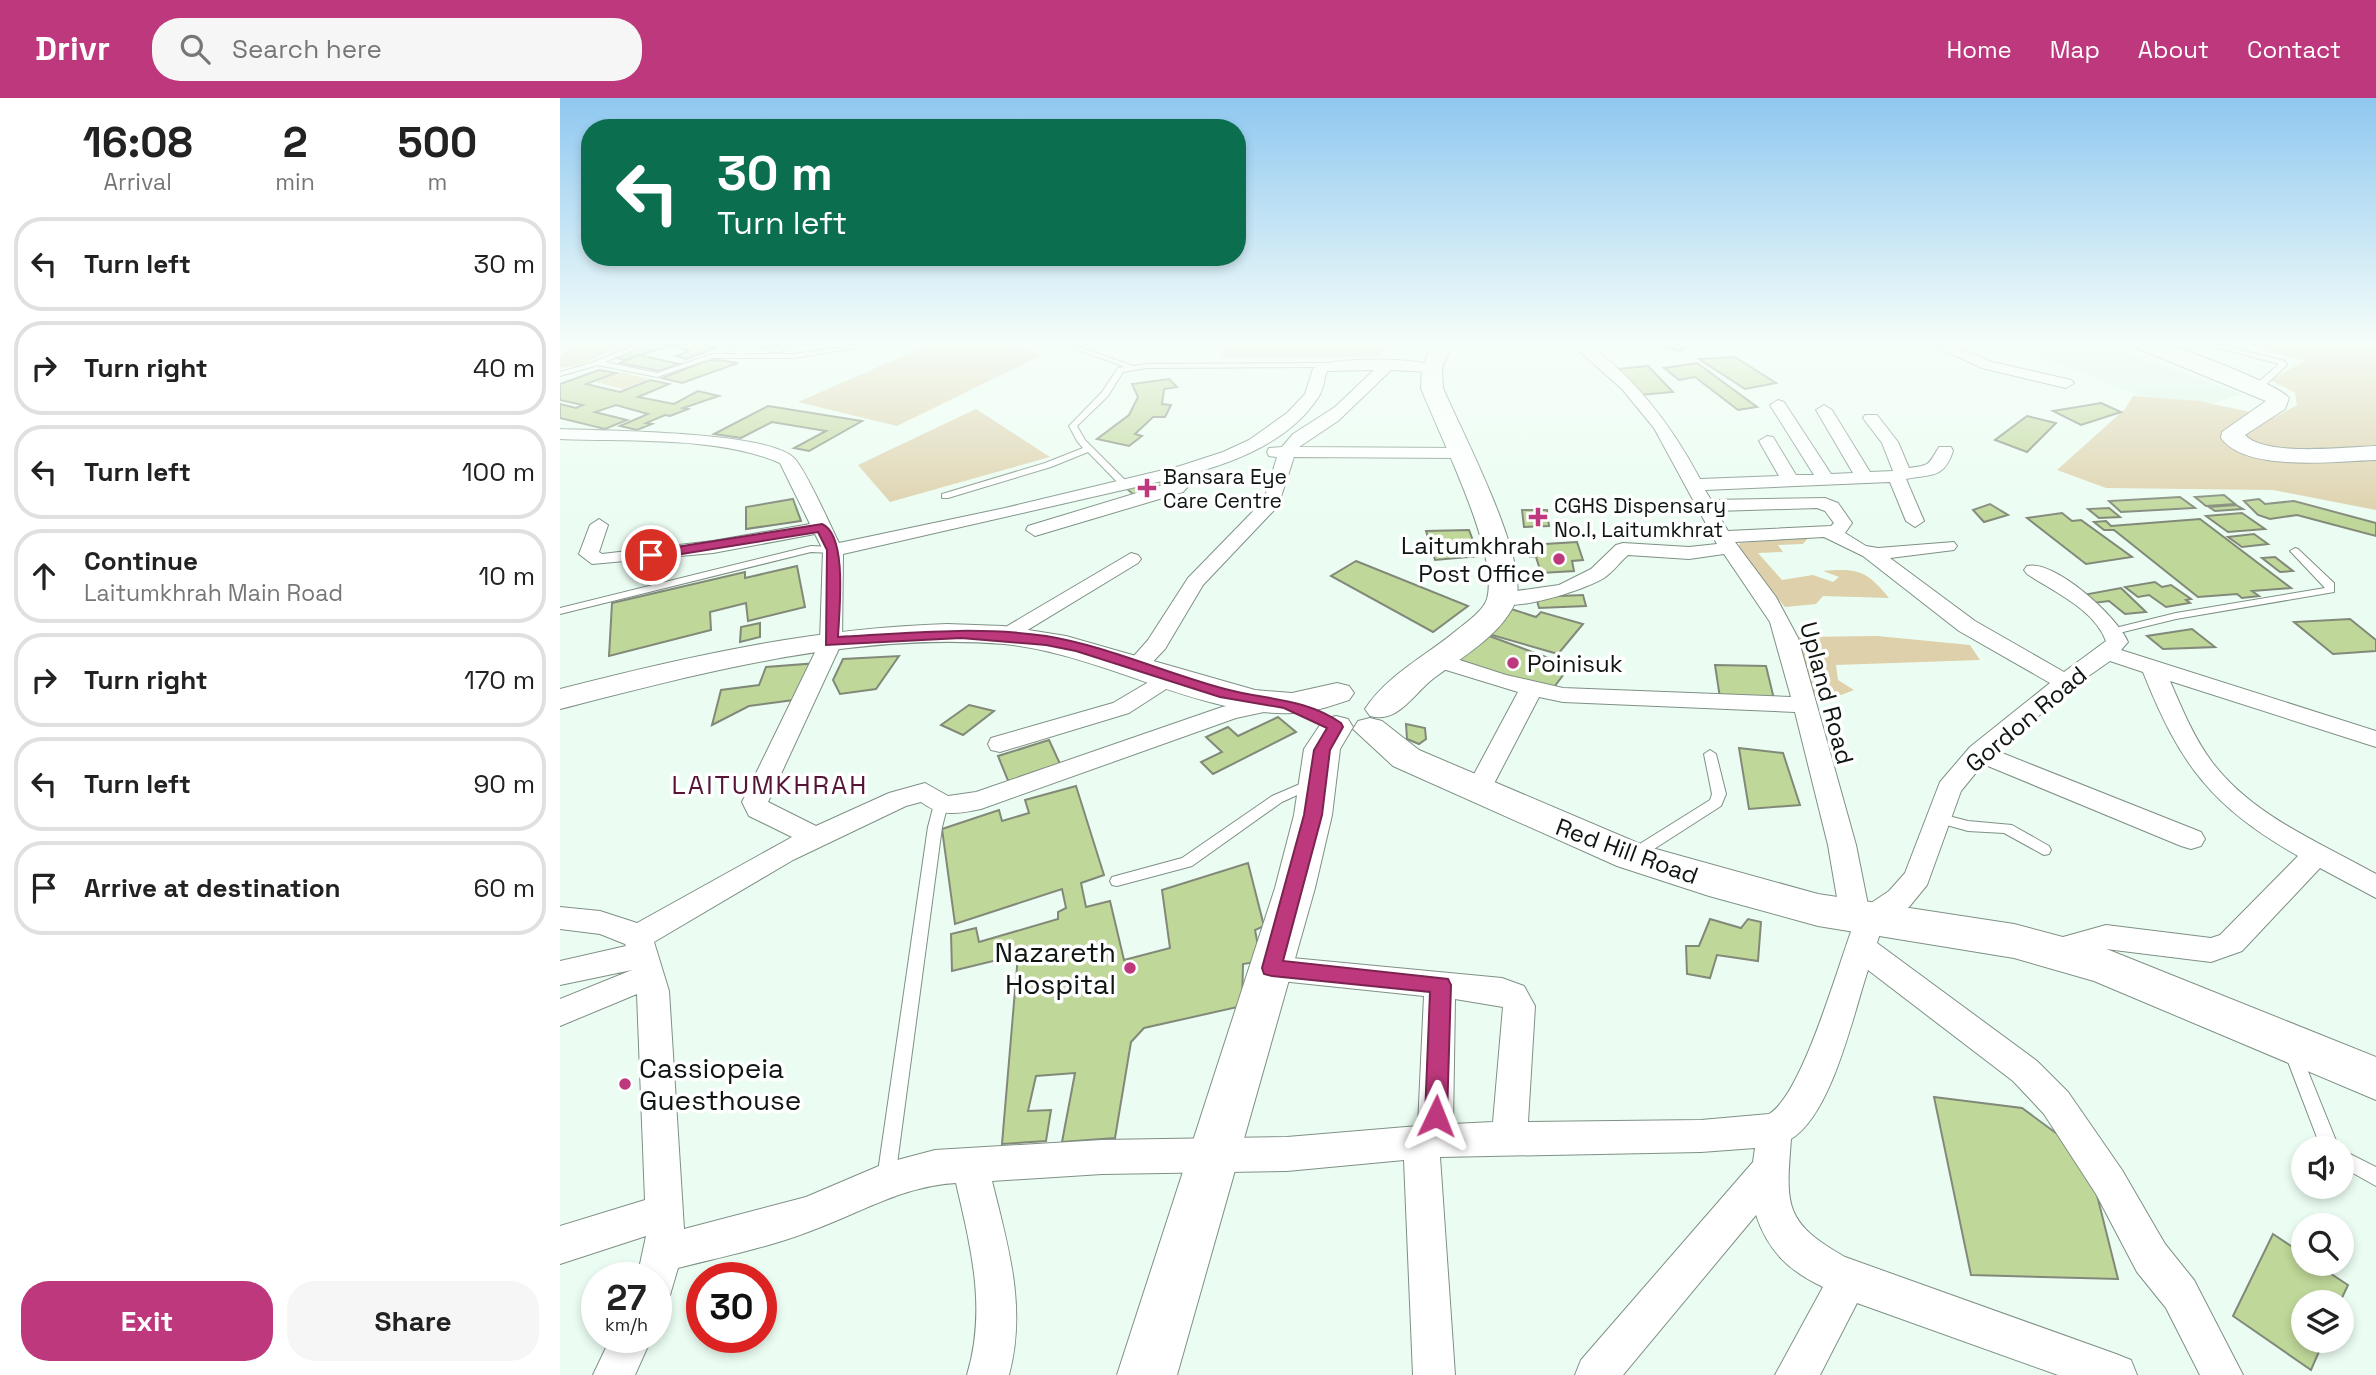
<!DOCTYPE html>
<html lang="en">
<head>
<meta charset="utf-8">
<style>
  body { margin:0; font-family:"Space Grotesk",sans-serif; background:#f6f6f6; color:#222; height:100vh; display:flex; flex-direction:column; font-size:26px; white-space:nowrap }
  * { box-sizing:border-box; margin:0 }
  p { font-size:23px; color:#767676 }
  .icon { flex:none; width:38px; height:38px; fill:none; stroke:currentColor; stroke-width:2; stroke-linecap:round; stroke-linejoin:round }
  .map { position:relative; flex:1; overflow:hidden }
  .side { display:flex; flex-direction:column; background:#fff; width:560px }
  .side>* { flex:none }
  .top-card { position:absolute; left:21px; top:21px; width:665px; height:147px; border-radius:28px; box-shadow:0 4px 10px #0003; background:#0b6e4f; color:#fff; overflow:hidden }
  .buttons { position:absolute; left:1731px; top:1038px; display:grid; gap:14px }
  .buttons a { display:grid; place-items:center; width:63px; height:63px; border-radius:50%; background:#fff; box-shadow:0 4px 10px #0003; font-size:35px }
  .speed { position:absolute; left:21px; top:1164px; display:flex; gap:14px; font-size:35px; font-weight:700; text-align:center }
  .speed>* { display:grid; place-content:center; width:91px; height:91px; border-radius:50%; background:#fff; box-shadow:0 4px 10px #0003; line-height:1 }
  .speed small { font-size:18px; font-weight:400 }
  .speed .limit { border:10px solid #d22; background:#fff; color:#111 }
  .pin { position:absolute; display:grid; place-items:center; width:60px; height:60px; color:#fff; margin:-30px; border:4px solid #fff; border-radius:50%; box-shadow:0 2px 7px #0007 }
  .me { position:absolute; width:77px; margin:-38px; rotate:2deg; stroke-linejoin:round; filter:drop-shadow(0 0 5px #0008) }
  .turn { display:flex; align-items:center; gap:24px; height:147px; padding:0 21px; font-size:32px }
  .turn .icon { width:91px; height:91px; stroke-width:2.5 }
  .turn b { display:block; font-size:49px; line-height:60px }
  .eta { display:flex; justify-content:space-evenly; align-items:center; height:119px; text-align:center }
  .eta b { font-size:42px; font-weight:800; line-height:49px }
  .action { display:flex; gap:14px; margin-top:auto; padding:14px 21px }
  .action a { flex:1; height:80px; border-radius:28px; background:#bd387c; color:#fff; font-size:28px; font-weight:800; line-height:80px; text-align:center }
  .action a+a { background:#f6f6f6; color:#222 }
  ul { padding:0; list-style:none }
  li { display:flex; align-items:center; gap:21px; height:94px; margin:0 14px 10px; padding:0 7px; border:4px solid #e0e0e0; border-radius:28px }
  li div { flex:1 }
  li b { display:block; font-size:26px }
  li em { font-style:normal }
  header { display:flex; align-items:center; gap:42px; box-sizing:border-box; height:98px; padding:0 35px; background:#bd387c; color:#fff }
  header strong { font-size:33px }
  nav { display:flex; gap:38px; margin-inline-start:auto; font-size:24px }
  .search { width:490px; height:63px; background:#f6f6f6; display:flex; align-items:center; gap:18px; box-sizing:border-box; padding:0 24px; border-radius:28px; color:#767676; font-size:26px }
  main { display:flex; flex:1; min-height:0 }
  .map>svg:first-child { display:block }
  .built { fill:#d9f2e3 }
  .green { fill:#ddd0aa }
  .building { fill:#bfd799; stroke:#828979; stroke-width:2 }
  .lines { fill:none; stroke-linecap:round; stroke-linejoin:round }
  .lane-casing { stroke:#7f9085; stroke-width:2 }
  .street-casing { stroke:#7f9085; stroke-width:2 }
  .secondary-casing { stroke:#7f9085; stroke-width:2 }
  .lane { fill:#fff; fill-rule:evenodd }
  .street { fill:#fff; fill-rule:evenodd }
  .secondary { fill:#fff; fill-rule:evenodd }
  .route { fill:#bd387c; stroke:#7b2451; stroke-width:2 }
  .poi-dot { fill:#bd387c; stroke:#fff; stroke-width:2.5 }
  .labels { text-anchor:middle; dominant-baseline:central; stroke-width:7; stroke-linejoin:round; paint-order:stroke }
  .far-poi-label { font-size:21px; fill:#0f1612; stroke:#fff; text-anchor:start }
  .poi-label { font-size:24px; fill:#0f1612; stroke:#fff; text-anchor:end }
  .street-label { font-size:24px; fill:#0f1612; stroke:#fff }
  .neighbourhood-label { font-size:26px; letter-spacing:2px; fill:#551636; stroke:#fff }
  .near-poi-label { font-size:28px; fill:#0f1612; stroke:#fff; text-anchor:end }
</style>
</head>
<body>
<header>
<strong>Drivr</strong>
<div class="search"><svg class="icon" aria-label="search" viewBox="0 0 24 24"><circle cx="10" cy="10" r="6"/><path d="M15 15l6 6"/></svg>Search here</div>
<nav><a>Home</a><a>Map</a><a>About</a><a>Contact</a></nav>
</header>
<main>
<section class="side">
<div class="eta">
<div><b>16:08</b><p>Arrival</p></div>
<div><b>2</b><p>min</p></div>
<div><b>500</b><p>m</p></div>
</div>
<ul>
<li><svg class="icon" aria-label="left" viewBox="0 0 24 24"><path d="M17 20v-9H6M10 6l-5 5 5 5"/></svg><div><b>Turn left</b></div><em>30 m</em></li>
<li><svg class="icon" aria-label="right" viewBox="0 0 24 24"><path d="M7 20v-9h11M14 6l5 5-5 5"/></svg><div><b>Turn right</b></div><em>40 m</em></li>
<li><svg class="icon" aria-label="left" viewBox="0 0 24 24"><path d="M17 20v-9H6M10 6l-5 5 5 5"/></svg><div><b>Turn left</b></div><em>100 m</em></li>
<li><svg class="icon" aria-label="ahead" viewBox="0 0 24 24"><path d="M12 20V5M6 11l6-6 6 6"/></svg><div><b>Continue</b><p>Laitumkhrah Main Road</p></div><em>10 m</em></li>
<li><svg class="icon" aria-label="right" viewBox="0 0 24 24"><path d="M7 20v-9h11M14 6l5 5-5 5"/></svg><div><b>Turn right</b></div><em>170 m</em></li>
<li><svg class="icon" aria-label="left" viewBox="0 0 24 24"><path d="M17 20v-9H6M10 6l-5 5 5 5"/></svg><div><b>Turn left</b></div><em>90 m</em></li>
<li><svg class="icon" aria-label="arrive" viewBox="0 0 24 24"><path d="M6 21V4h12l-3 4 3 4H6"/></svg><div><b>Arrive at destination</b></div><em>60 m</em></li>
</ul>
<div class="action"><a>Exit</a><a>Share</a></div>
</section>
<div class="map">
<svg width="1816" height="1277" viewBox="0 0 1816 1277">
  <rect width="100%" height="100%" fill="#ebfdf2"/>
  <path class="built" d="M1506 244H1537L1681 296 1624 315 1468 254Z"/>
  <g class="green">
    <path d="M18 244H72L20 267 0 270V258Z"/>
    <path d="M375 244H425L484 256 337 328 238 304Z"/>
    <path d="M669 244H824L820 259H661Z"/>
    <path d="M1680 244H1816V412L1713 392 1546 390 1497 372 1565 311 1573 298 1638 303 1715 319 1737 307 1735 295 1710 282 1745 263Z"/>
    <path d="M62 274 89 281 63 291 36 284Z"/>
    <path d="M416 311 490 359 330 404 298 367Z"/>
    <path d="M1248 440 1243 446 1218 447 1223 454 1198 455 1222 482 1253 477 1273 484 1279 479 1263 473C1298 470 1307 473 1329 500L1263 498 1256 506 1225 509 1177 453 1180 445Z"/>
    <path d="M1317 538 1410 547 1420 562 1276 567 1278 582 1294 592 1281 597 1251 598 1241 567 1239 539Z"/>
  </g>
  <g class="building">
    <path d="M95 244H135L156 250 126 261 116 258 130 253 111 247 64 262 51 258Z"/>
    <path d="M206 244H230L205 251 197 246Z"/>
    <path d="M1116 244 1112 245 1126 250 1120 253 1095 245Z"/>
    <path d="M80 257 119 266 100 273 60 265Z"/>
    <path d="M1175 259 1216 285 1185 291 1139 261Z"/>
    <path d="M158 262 178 265 122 285 102 280 146 263Z"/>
    <path d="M1137 265 1197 309 1178 312 1135 279 1119 282 1104 270Z"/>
    <path d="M1088 268 1113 294 1080 297 1057 271Z"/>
    <path d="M39 272 56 275 26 286 60 294 90 282 109 286 78 299 114 306 138 293 159 298 123 310 128 311 110 318 105 317 86 325 92 326 77 332 60 328 88 316 56 307 35 314 67 322 45 331 0 320V306L16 310 23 307 0 302V286Z"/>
    <path d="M609 281 617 289 604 291 602 306 611 307 605 319H593L575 336 582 338 569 348 537 341 569 317 578 299 572 286Z"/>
    <path d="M1541 305 1561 314 1521 327 1493 313Z"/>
    <path d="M208 308 302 323 249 353 234 350 266 333 212 324 181 340 154 336Z"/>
    <path d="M1467 318 1496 325 1467 354 1435 342Z"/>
    <path d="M607 377 620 387 577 400 565 389Z"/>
    <path d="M1664 397 1675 406 1646 408 1635 399Z"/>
    <path d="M1620 399 1635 410 1561 414 1549 403Z"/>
    <path d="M233 401 241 423 186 431V409Z"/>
    <path d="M1699 401 1705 406 1734 403 1816 425V438L1737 417 1710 421 1698 417 1684 403Z"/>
    <path d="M1430 406 1448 417 1424 424 1413 412Z"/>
    <path d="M1676 407 1683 411 1655 413 1649 409Z"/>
    <path d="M1549 410 1560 419 1539 420 1528 411Z"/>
    <path d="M962 412H987L989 428 964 429Z"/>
    <path d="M1502 415 1512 423 1521 422 1572 459 1526 466 1467 420Z"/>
    <path d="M1682 415 1705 431 1668 434 1646 418Z"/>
    <path d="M1640 421 1731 490 1692 493 1699 498 1682 500 1677 496 1638 499 1554 432H1544L1534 424 1546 423 1551 428Z"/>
    <path d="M909 432 919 458 875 462 866 433Z"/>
    <path d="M1694 436 1708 446 1682 449 1668 439Z"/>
    <path d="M1017 444 1023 462 1012 463 1014 473 981 475 976 459H970L969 447Z"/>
    <path d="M1715 459 1733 473 1720 474 1702 460Z"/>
    <path d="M796 463 908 508 873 534 771 478Z"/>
    <path d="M237 468 245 509 188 523 186 505 150 514 151 532 49 558 52 505 185 474V480Z"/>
    <path d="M1595 484 1602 489 1611 487 1631 501 1626 502 1630 505 1606 509 1589 497 1578 499 1565 489Z"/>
    <path d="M1561 490 1586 514 1565 516 1549 503 1533 505 1523 497Z"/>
    <path d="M1023 497 1026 508 979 510 976 499Z"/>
    <path d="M948 510 976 519 981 514 1023 526 998 556 925 535Z"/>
    <path d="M1790 521 1816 542V553L1773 556 1734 524Z"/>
    <path d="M200 525V539L180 544 181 529Z"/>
    <path d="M1632 531 1655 549 1603 551 1587 538Z"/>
    <path d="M924 536 1010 568 991 593 896 561Z"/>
    <path d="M339 558 316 591 280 596 273 582 283 561Z"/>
    <path d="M259 565 241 601 189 608 152 627 161 592 199 587 206 569Z"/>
    <path d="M1155 567 1206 568 1214 601 1160 600Z"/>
    <path d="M409 607 434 613 403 637 381 627Z"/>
    <path d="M718 619 736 634 653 676 641 664 662 654 646 639 668 629 678 638Z"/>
    <path d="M846 626 865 630 866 641 859 646 847 641Z"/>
    <path d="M489 642 501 668 449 685 438 658Z"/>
    <path d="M1179 650 1223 655 1240 707 1189 711Z"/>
    <path d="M516 688 544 777 521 785 526 809 550 803 564 862 610 850 602 792 688 765 704 828 695 832 701 863 683 866 682 908 584 930 571 944 555 1040 502 1044 515 975 476 978 468 1013 491 1012 486 1043 442 1046 458 857 392 873 391 836 416 830 419 844 498 821V814L506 810 502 791 395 826 382 731 439 712 442 723 469 715 465 702Z"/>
    <path d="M1150 821 1181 830 1188 821 1201 824 1198 863 1157 857 1150 880 1127 876 1126 848H1139Z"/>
    <path d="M1374 999 1462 1010 1523 1055 1530 1069 1558 1181 1411 1177Z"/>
    <path d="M1713 1136 1743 1156V1166H1756L1788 1187 1780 1204H1743V1242H1764L1751 1272 1673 1218Z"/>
  </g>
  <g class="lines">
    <defs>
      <g id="lane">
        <path d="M0 244H7L0 249Z"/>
        <path d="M83 244H92L45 264 97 275 152 256H178L157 244H165L185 253V256H234L317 244H334L234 260H153L97 279 38 267 0 278V274L31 265Z"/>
        <path d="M243 244H254L214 255 210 253Z"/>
        <path d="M496 244H506L573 268 587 266 770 265 774 267 770 269 587 270 563 274 548 298 517 328 525 342 567 384V388H561L528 354 491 369 388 400H382V396L485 365 523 350 517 343 509 328 542 294 558 270 565 269Z"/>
        <path d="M1643 244H1650L1725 263 1727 267 1701 291H1695V287L1719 266 1644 246Z"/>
        <path d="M251 448 273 449 278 452 273 455 251 454 0 516V510Z"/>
        <path d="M1735 450 1738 451 1774 485V494L1616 521 1555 536 1550 533 1551 531 1616 515 1765 490 1732 455 1730 453Z"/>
        <path d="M1150 652 1156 656 1166 696 1161 708 1080 760H1070L1068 756 1070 752 1150 702 1152 696 1144 656Z"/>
        <path d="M754 680 760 684 759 687 722 704 632 768 557 788 552 787 550 783 552 779 622 760 712 698Z"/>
        <path d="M381 701 386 703 388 706 382 729 335 1081 332 1087 326 1090 320 1087 317 1081 368 729 374 706 376 703Z"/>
        <path d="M1377 715 1408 723 1452 727 1489 748 1491 752 1489 756 1484 757 1444 735 1408 733 1372 723 1370 720 1372 717Z"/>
        <path d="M1733 949 1739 951 1741 956 1779 1050H1761L1725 956 1727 951Z"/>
        <path d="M1782 1052 1816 1069V1088L1782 1069Z"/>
      </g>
      <g id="street">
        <path d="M1009 244H1025C1075 279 1112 328 1140 381L1219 378 1199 343 1207 338 1213 339 1236 377H1254L1210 307 1218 302 1224 304 1271 376 1293 375 1256 312 1264 307 1272 312 1310 374 1333 373 1322 345 1303 320 1305 317H1317L1338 344 1349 370C1371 367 1368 367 1379 349H1391L1393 353C1384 381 1371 376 1346 381L1364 423 1355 429 1346 423 1330 384 1145 392 1151 402 1265 400 1278 405 1292 425 1285 435 1306 448 1318 450 1394 444 1397 448 1394 452 1330 460 1415 523 1504 574 1546 543C1534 511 1494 494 1467 476L1464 472 1467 468C1494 461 1558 519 1568 544L1561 552 1816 633V649L1610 583C1622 611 1634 640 1652 664 1693 718 1759 744 1816 776V800L1760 770 1682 853 1651 864 1546 851 1496 864 1485 860 1481 852 1485 844 1546 827 1651 840 1660 837 1738 758C1651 708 1620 667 1583 574L1550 563 1513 589 1437 653 1641 734 1645 741 1641 748 1631 751 1621 748 1423 666 1401 693 1367 787 1349 809 1323 826 1317 845 1477 963 1508 994 1562 1072 1605 1146 1634 1182 1683 1277H1640L1606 1210 1577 1174 1536 1096 1484 1016 1453 983 1308 872C1293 917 1272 1016 1231 1041 1226 1107 1223 1124 1285 1159L1556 1256 1571 1262 1577 1277H1498L1297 1205 1260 1277H1215L1263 1189C1229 1173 1208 1153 1196 1117L1063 1277H1015L1021 1262 1193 1064 1195 1050 1141 1054 880 1059 895 1277H853L844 1062 727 1073 542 1076 432 1083C448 1148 467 1209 449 1277H407C427 1211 411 1150 396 1085 342 1088 298 1116 248 1134 206 1150 161 1159 118 1170L110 1197 96 1202V1180H77L86 1138 0 1166V1128L85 1102 77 896 0 928V901L72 872 0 887V863L66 848 65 846 40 836 0 831V809L40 813 77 825 232 739 189 718 182 704 260 544 263 452 255 436 153 455 32 466 19 456 30 427 39 421 48 427 39 454 42 456 153 443 250 426 220 365C158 338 68 344 0 341V331C42 333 208 333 234 360 246 372 270 427 279 445L445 410 620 368 663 354 689 342 727 315 745 296 753 271C765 258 867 259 879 270L872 274 831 272 778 323 739 349 898 350 906 355 898 360 734 359 718 408 643 487 605 551 584 573 576 575 565 568 588 542 628 480 704 402 717 359 709 358 707 354 709 350 722 349 733 336 775 309 814 272 767 273C764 280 764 290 759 298 731 343 675 364 627 377L631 385 623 394 475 438 466 432 468 428 613 384 611 381 283 456 282 544 208 704 256 728 329 695 365 685 388 698 416 694 662 609 714 598 722 600 726 605 722 610 676 620 421 711C397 716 381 719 361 704L346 708 233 762 94 844 109 893 124 1131 246 1099 326 1065 375 1052 542 1042 727 1039 858 1028 864 898 711 882 700 879 696 870 700 861 711 858 942 880 964 888 975 908 968 1024 1141 1022 1209 1016C1242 997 1278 868 1293 828L1285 825 1280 817 1268 747 1235 614 1003 604 979 599 927 699 918 702 909 699 905 693 958 594 873 568 870 563 873 558 881 556 946 577 1003 590 1231 599 1210 524 1164 456 1129 461 1068 457C1060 464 1053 474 1044 480 1027 491 944 519 932 501L942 495 999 487 1031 471 1056 447 1063 445 1129 449 1157 446 1094 330 1062 291ZM1257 410 1265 413 1274 425 1271 428 1168 433 1156 413ZM1264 439 1303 458 1399 533 1490 585 1410 649 1380 684 1345 775 1329 793 1308 807 1296 747 1238 540 1216 499 1175 444ZM895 901 943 909 933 1024 893 1026Z"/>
        <path d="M1366 244H1385L1432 264 1511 282 1514 285 1506 290 1422 270Z"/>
        <path d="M571 455 578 457 581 461 578 465 451 542H435L432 537Z"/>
        <path d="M609 572 617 574 620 579 617 584 569 615 440 654 431 652 428 646 431 640 553 605Z"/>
        <path d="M51 1239H92L75 1277H33Z"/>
      </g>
      <g id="secondary">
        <path d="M873 244H893L882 270 883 290C900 331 972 465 955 505 941 537 901 560 874 580 853 596 838 626 810 618L805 611C828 576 866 558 897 532 907 524 923 513 927 501 940 455 879 337 861 290L862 270Z"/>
        <path d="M1569 244C1578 244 1588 242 1597 244 1616 247 1720 287 1729 300L1725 311 1685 337C1705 359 1786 349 1816 348V362C1778 363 1686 375 1661 340L1662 334 1706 303 1572 248Z"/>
        <path d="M387 526 443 528 506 538 695 592 732 595 777 585 789 588 794 595 789 602C771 608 751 615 732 615 641 619 540 555 444 546 293 534 145 574 0 611V591C128 558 254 530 387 526Z"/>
        <path d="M776 618 788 621 793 629 780 651 772 717 755 790 617 1277H557L715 790 734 717 744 651 764 621Z"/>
        <path d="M810 620 822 623 859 652 1085 748 1258 796 1454 826 1544 850 1816 959V1002L1534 883 1454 860 1258 828 1149 798 1057 768 833 668 793 631 798 623Z"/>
      </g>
    </defs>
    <use href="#lane" class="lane-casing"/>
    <use href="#street" class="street-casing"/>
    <use href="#secondary" class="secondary-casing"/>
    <use href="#lane" class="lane"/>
    <use href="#street" class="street"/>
    <use href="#secondary" class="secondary"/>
  </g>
  <linearGradient id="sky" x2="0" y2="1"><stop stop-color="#8fc8f0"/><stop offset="0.58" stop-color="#f6fef9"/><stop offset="1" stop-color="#f6fef9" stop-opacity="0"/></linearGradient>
  <rect width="1816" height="423" fill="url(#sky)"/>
  <path class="route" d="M262 426C288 437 279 514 278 539 348 535 417 528 486 538 547 548 605 575 665 591 706 602 745 600 781 625L783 629 770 652 762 717 723 863 888 881 891 887 887 1018 884 1025 876 1028 868 1025 865 1018 870 894 712 878 704 876 702 870 744 717 754 652 767 630 724 610 660 599 516 553 486 547 401 540 266 547 267 452 258 434 91 461 85 457 91 453Z"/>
  <g class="poi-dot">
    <path d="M583.5 379.5h7v7h7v7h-7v7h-7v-7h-7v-7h7z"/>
    <path d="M974.5 408.5h7v7h7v7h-7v7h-7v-7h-7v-7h7z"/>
    <circle cx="999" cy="461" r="7"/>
    <circle cx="953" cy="565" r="7"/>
    <circle cx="570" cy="870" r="7"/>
    <circle cx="65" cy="986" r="7"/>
  </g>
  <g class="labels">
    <g class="far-poi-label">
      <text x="603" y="378">Bansara Eye<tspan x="603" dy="24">Care Centre</tspan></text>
      <text x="994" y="407">CGHS Dispensary<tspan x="994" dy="24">No.I, Laitumkhrat</tspan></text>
    </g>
    <g class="poi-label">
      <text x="985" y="447">Laitumkhrah<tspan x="985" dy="28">Post Office</tspan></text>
      <text x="967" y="565" text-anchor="start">Poinisuk</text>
    </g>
    <g class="street-label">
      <text transform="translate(1267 595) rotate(75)">Upland Road</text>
      <text transform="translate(1466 621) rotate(-40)">Gordon Road</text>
      <text transform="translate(1067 753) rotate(20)">Red Hill Road</text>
    </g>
    <g class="neighbourhood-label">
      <text x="210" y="687">LAITUMKHRAH</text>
    </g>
    <g class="near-poi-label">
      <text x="556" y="854">Nazareth<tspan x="556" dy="32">Hospital</tspan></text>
      <text x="79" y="970" text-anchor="start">Cassiopeia<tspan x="79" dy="32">Guesthouse</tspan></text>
    </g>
  </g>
</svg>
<div class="buttons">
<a><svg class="icon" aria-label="sound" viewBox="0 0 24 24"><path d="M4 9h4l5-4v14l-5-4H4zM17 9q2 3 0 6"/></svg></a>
<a><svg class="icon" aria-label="search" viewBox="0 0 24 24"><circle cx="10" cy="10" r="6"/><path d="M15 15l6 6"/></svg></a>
<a><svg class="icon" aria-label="layers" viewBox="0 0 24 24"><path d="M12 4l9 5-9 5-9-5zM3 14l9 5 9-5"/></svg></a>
</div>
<div class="speed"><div>27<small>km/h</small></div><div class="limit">30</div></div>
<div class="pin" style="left:91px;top:457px;background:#d93025"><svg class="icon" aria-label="arrive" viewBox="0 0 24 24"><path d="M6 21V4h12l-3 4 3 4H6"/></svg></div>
<svg class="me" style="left:876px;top:1018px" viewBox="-20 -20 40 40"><path d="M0-17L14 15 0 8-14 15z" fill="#bd387c" stroke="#fff" stroke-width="4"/></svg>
<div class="top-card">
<div class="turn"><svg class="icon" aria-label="left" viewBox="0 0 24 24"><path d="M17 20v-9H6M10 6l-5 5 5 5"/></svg><div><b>30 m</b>Turn left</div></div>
</div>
</div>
</main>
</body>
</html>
